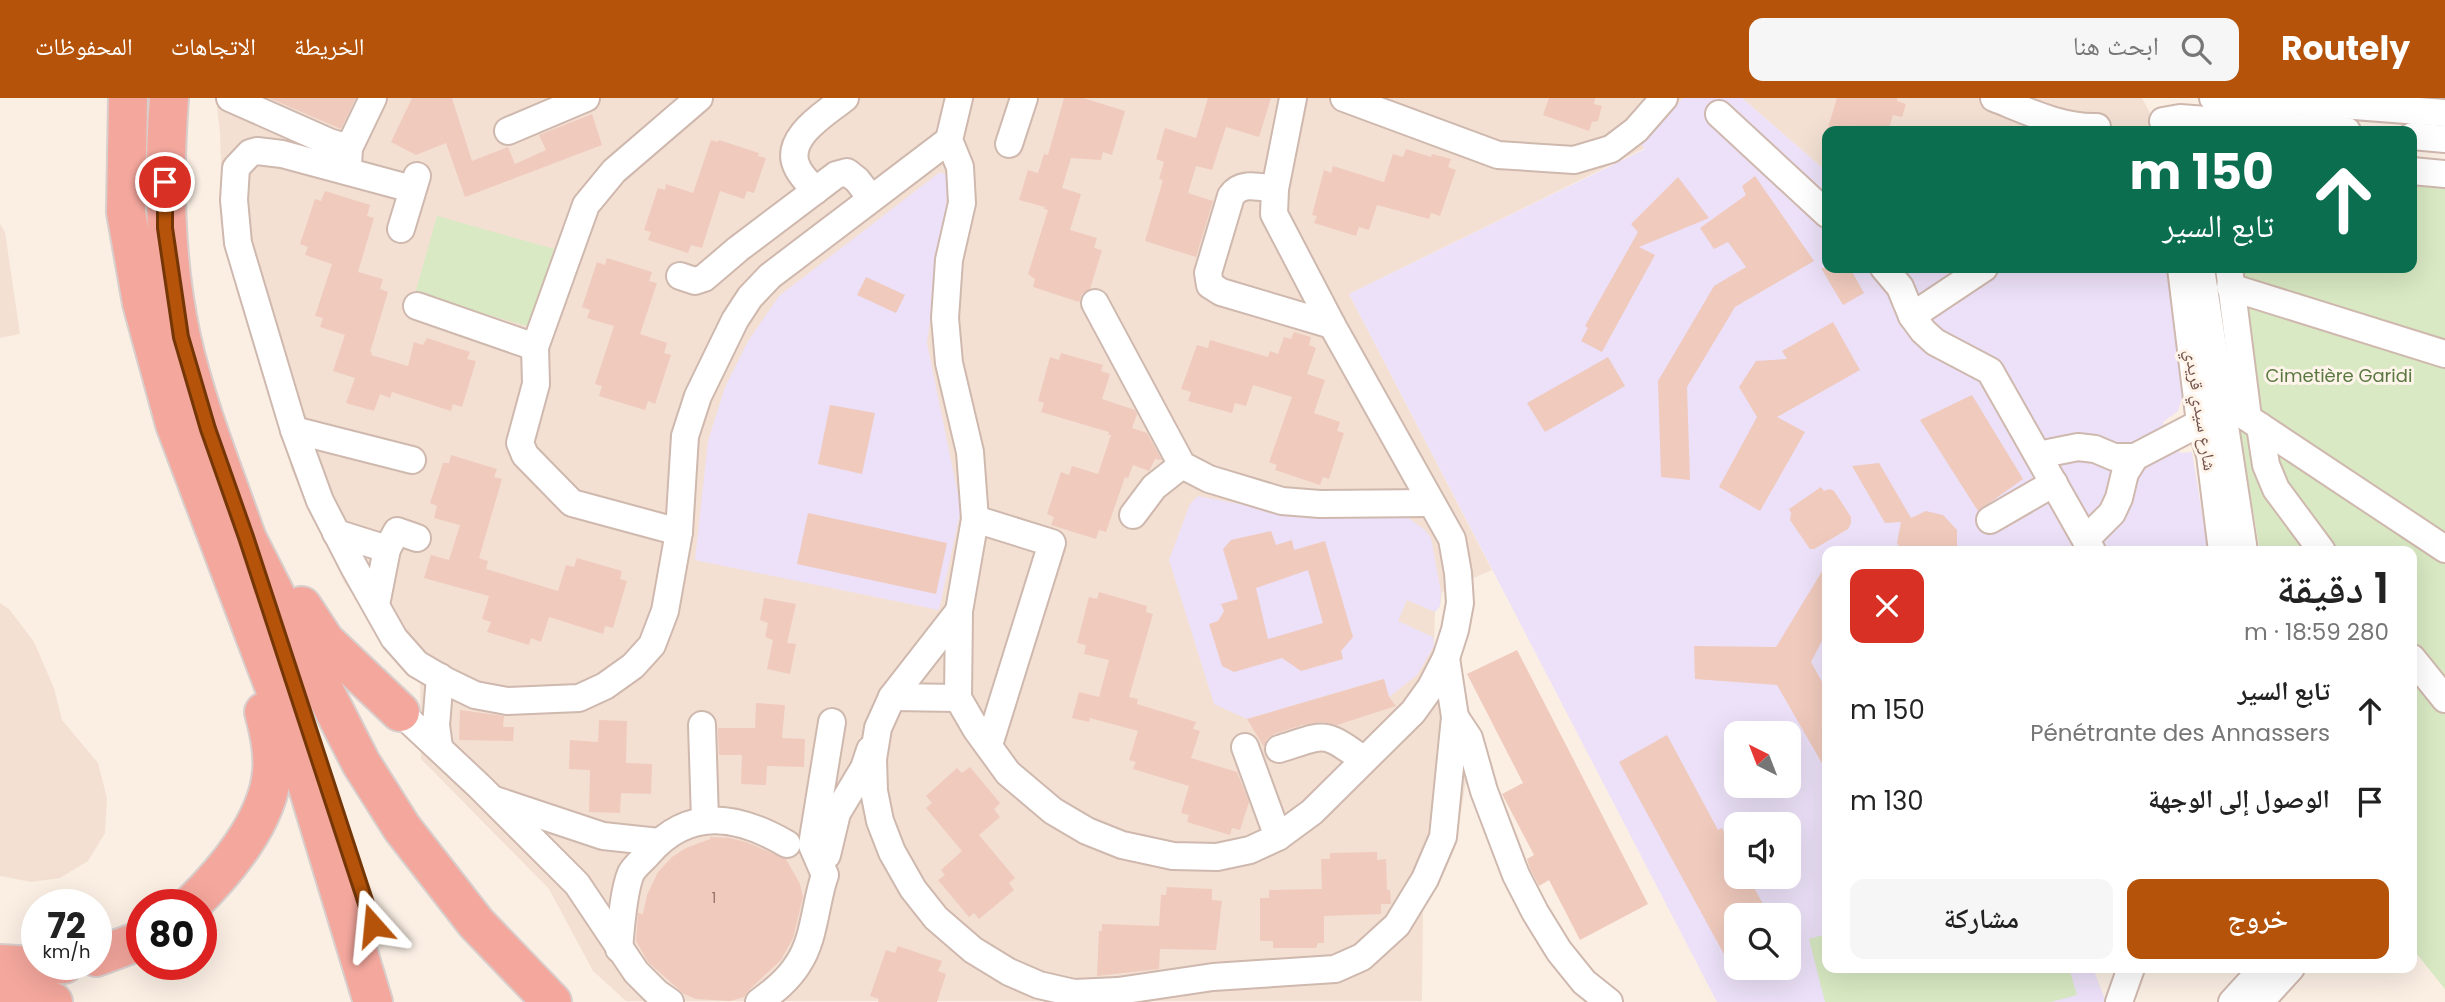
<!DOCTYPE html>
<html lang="ar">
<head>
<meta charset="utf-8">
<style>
  body { margin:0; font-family:Poppins,"Noto Naskh Arabic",sans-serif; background:#f6f6f6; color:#222; direction:rtl; height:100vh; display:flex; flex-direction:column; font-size:26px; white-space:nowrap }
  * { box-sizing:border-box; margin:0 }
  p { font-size:23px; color:#767676 }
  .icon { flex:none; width:38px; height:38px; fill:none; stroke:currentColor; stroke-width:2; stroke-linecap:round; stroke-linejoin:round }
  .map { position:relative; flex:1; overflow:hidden; direction:ltr }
  .side { position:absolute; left:1822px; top:448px; width:595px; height:427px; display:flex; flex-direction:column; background:#fff; border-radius:14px; box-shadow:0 7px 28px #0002; direction:rtl }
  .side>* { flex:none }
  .banner { position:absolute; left:1822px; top:28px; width:595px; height:147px; border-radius:14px; box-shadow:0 7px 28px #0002; direction:rtl; background:#0b6e4f; color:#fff; overflow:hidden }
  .needle { width:46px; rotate:318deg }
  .controls { position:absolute; left:1724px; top:623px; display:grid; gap:14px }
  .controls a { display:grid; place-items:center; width:77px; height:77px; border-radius:14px; background:#fff; box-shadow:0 7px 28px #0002; font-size:35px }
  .speed { position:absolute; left:21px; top:791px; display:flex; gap:14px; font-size:35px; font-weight:700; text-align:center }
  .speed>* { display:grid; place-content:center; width:91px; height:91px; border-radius:50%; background:#fff; box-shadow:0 7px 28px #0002; line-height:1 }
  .speed small { font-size:18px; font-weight:400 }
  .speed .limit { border:10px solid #d22; background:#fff; color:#111 }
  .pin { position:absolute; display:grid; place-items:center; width:60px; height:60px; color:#fff; margin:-30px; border:4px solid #fff; border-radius:50%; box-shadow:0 2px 7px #0007 }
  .me { position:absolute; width:77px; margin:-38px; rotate:342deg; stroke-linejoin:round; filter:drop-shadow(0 0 5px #0008) }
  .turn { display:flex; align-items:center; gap:24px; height:147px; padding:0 28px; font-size:32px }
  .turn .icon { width:91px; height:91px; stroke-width:2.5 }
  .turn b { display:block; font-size:49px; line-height:60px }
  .round { display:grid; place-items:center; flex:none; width:74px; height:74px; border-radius:14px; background:#f6f6f6 }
  .overview { display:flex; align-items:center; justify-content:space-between; height:119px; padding:0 28px }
  h1 { font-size:42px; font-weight:600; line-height:52px }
  .action { display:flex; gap:14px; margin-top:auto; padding:14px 28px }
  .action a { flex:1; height:80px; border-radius:14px; background:#b45309; color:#fff; font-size:28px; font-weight:600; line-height:80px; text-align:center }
  .action a+a { background:#f6f6f6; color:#222 }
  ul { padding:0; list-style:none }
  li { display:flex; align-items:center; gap:21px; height:91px; padding:0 28px }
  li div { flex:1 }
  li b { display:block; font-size:26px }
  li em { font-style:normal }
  header { display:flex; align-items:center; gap:42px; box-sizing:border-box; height:98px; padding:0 35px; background:#b45309; color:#fff }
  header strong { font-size:33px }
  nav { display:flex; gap:38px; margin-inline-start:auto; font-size:24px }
  .search { width:490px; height:63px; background:#f6f6f6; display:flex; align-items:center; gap:18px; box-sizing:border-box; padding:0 24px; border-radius:14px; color:#767676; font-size:26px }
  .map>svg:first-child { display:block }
  .residential { fill:#f3e0d3 }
  .education { fill:#ece1f8; fill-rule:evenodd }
  .green { fill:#d8e9c3 }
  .building { fill:#f0cabd; fill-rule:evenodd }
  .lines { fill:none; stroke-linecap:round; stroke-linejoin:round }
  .minor-casing { stroke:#cfb8ae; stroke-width:30 }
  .highway-casing { stroke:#d8cfcd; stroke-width:42 }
  .minor { stroke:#fff; stroke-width:26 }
  .highway { stroke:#f4a79d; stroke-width:38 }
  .route-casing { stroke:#753606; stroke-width:18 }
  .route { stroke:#b45309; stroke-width:12 }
  .labels { text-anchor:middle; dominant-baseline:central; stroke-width:6; stroke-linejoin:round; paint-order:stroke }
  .number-label { font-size:14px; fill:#927168 }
  .park-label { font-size:18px; fill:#5a7842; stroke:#fef4ea }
  .street-label { font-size:18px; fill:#73534b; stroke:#fef4ea }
</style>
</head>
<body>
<header>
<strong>Routely</strong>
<div class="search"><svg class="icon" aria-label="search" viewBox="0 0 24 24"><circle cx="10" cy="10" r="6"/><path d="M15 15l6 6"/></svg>ابحث هنا</div>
<nav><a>الخريطة</a><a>الاتجاهات</a><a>المحفوظات</a></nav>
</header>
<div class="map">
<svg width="2445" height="904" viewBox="0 0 2445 904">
  <rect width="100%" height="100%" fill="#fbefe4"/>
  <g class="residential">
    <path d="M216 0H1683L1641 45 1645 50 1349 196 1492 472 1442 494 1440 508 1435 514 1434 548 1463 608 1468 671 1461 714 1446 765 1423 811 1422 903H626L593 873 549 791 421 661 420 580 391 550 344 484 292 373 223 124 220 35Z"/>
    <path d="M1742 0H2142L2158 30 2154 33H1827V74Z"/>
    <path d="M0 126 5 134 20 236 0 240Z"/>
    <path d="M0 505 9 511 34 544 54 590 62 622 98 665 107 700 105 735 88 763 60 780 31 784 0 778Z"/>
  </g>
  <g class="education">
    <path d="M1683 0H1742L1827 74V170H1937L1942 174 1949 170H2171L2183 297 2178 313 2163 324 2180 355 2192 354 2208 453H1827V870H2093L2106 904H1717L1349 196 1645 51 1641 46ZM1736 635H1788V688H1736ZM1736 726H1788V779H1736ZM1736 817H1788V870H1736Z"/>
    <path d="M940 74 950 78 927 245 961 411 939 512 695 462 708 343 725 289 748 243 779 198Z"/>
    <path d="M1198 398 1261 410 1403 416 1425 432 1431 440 1441 494 1440 508 1435 514 1407 502 1398 523 1433 539 1434 548 1417 577 1389 599 1383 581 1247 621 1214 606 1169 462 1190 406Z"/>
  </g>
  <g class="green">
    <path d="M2412 61 2445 64V891L2412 850V453H2260L2211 170H2412Z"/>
    <path d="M437 118 554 151 531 229 415 196Z"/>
    <path d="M1827 836V870H2069L2077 897 2051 904H1825L1809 841Z"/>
  </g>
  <g class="building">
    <path d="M269 0H356L341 31Z"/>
    <path d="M412 0H452L472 63 508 49 515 66 546 52 539 37 592 16 602 47 465 99 446 45 416 57 391 44Z"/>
    <path d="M1064 0H1083L1125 13 1112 57 1103 54 1101 62 1071 60 1062 90 1081 96 1070 132 1097 140 1094 150 1102 152 1090 191 1082 196 1079 204 1033 189 1035 181 1028 176 1048 112 1044 111 1045 109 1019 102 1028 72 1038 75 1044 56 1048 57Z"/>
    <path d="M1208 0H1271L1259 39 1226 29 1212 72 1196 68 1188 95 1213 103 1196 159 1145 143 1163 82 1159 81 1164 64 1156 61 1165 30 1196 40Z"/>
    <path d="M1549 0H1595L1594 6 1602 8 1598 23 1592 24 1589 33 1543 17Z"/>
    <path d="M1837 0H1897V3L1906 6 1902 19 1893 17 1888 33H1827Z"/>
    <path d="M711 42 718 44 719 42 759 55 758 58 766 60 754 95 747 93 744 101 720 93 702 150 691 147 688 155 648 142 651 134 644 132 658 90 665 92 666 86 693 95Z"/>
    <path d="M1406 51 1431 59 1432 56 1451 61 1448 69 1456 72 1440 118 1431 115 1429 121 1377 107 1369 132 1359 129 1356 138 1314 125 1317 118 1312 117 1324 72 1331 75 1333 68 1384 84 1393 56 1403 59Z"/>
    <path d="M1755 78 1814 163 1735 209 1687 289 1690 382 1661 379 1658 283 1714 188 1746 169 1728 144 1714 151 1700 130 1746 97 1742 88Z"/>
    <path d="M1678 79 1709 120 1639 149 1655 157 1602 254 1581 243 1588 230 1585 228 1638 134 1631 126Z"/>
    <path d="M325 93 370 107 367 118 374 120 358 174 383 181 380 191 388 194 370 254H372L371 257 408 268 414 244 423 247 427 240 470 254 467 261 476 263 462 309 453 306 451 313 392 294 390 300 380 296 374 313 346 305 355 280 333 273 345 237 320 229 323 220 315 218 332 166 305 157 308 149 300 146 315 101 321 103Z"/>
    <path d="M607 160 652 174 649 183 657 185 640 236 667 245 664 255 671 257 655 306 648 303 645 312 599 298 602 288 595 286 614 228 587 220 590 212 582 209 597 164 605 167Z"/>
    <path d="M1821 170H1850L1864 195 1843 207Z"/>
    <path d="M866 179 905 197 896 215 857 197Z"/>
    <path d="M1833 224 1860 272 1777 319 1805 334 1760 413 1719 389 1757 319 1739 289 1756 263 1787 261 1782 253Z"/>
    <path d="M1294 234 1311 239 1309 247 1316 250 1307 276 1325 282 1314 315 1340 324 1337 333 1344 335 1329 381 1323 379 1320 387 1275 372 1277 367 1269 364 1292 299 1253 287 1246 308 1235 305 1232 315 1188 303 1191 294 1181 291 1197 247 1208 250 1210 242 1268 259 1270 253 1278 256 1284 239 1291 241Z"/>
    <path d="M1061 255 1103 267 1101 273 1110 276 1102 301 1135 312 1137 316 1132 330 1147 335 1162 362 1155 361 1149 373 1133 367 1128 380 1125 379 1106 434 1099 432 1096 441 1051 427 1054 419 1047 416 1061 374 1069 377 1072 368 1098 376 1111 337H1108L1109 334 1041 314 1044 305 1038 303 1050 259 1059 262Z"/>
    <path d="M1608 259 1625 288 1545 334 1527 305Z"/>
    <path d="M1972 297 2023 381 1978 413 1920 322Z"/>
    <path d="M830 307 875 315 862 376 818 366Z"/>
    <path d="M451 357 497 371 494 379 502 381 479 460 488 463 486 471 558 493 566 467 574 469 577 460 622 473 620 481 627 483 613 530 605 528 603 536 549 519 541 544 531 540 529 547 487 534 491 524 482 521 489 498 424 480 431 457 449 462 460 427 434 420 437 408 430 405 443 365H449Z"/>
    <path d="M1879 365 1911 420 1926 413 1943 417 1957 432V453H1902L1897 445 1901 424 1885 425 1852 368Z"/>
    <path d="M1821 389 1824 393 1830 391 1834 393 1851 419V425L1848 431 1814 451H1810L1790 422 1791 415 1789 411Z"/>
    <path d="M808 415 947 445 936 496 797 466Z"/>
    <path d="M1271 433 1276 447 1292 442 1294 452 1325 443 1353 539 1341 553 1343 561 1301 573 1282 560 1234 574 1222 568 1209 526 1218 523 1224 513 1221 506 1238 501 1223 451 1231 442ZM1308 472 1323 525 1268 541 1256 490Z"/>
    <path d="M1827 465V533L1811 564 1827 593V674L1777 587 1695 581 1694 548 1776 549Z"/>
    <path d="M1099 494 1147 508 1146 514 1153 516 1129 599 1138 601 1137 606 1196 624 1193 631 1200 633 1191 660 1237 674 1249 704 1240 732 1232 730 1230 737 1187 724 1189 717 1181 715 1189 688 1133 671 1136 664 1129 662 1138 633 1090 620 1089 624 1072 620 1079 594 1099 599 1109 562 1084 556 1086 547 1077 545 1089 499 1097 501Z"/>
    <path d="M764 500 796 506 787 545 796 546 790 576 767 571 773 542 765 539 768 525 760 522Z"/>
    <path d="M1517 552 1648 806 1580 842 1549 782 1539 788 1530 771 1527 761 1534 757 1502 696 1523 685 1467 576Z"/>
    <path d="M1384 581 1389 599 1396 608 1337 627 1323 624 1302 627 1274 636 1267 641 1264 649 1247 621Z"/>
    <path d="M756 605 785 607 782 640 805 641 804 669 767 668 766 687 741 686 742 657H719L718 630H755Z"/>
    <path d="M460 612 504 618 503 629H514L513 643 459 642Z"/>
    <path d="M599 622 627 623 626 665 652 666 651 696 621 695 620 715 589 714 590 672 569 671 570 642 598 644Z"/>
    <path d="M1667 637 1718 732 1722 730 1736 756V779H1748L1769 817H1736V855L1726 860 1619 664Z"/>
    <path d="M970 669 1000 705 994 711 1000 719 979 737 1015 780 1009 785 1014 792 979 821 974 815 969 819 938 782 945 777 941 772 962 753 926 710 932 705 926 698 957 670 962 675Z"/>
    <path d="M710 739 730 740 746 744 786 761 800 786 803 799 793 840 781 862 750 891 744 899 730 903 696 901 684 896 648 864 636 843 638 815 643 816 647 797 658 774 672 759 686 750 710 741Z"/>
    <path d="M1377 754V762L1386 761 1387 792H1390L1391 806H1381V816L1324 818V845H1318L1316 850H1273V843H1260V800H1269V792L1322 791 1321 761H1330V755Z"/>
    <path d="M1167 789 1212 791V802L1222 803 1216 852 1160 851 1159 871 1097 878 1099 833H1102V826L1159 828 1161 797H1166Z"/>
    <path d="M898 848 942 863 938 873 946 876 937 904H878L879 901 870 898 886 852 895 855Z"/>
  </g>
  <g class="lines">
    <defs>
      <g id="minor">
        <path d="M230 0 329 44 349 50"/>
        <path d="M959 0 949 42 960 69 962 105 949 162 945 220 949 265 970 354 975 421 959 513 958 600 976 631 1008 675 1053 713 1087 733 1122 747 1173 758 1217 759 1250 752 1278 739 1312 714 1413 614 1431 589 1446 560 1455 532 1460 505 1458 475 1452 441 1332 227 1274 116 1275 91 1293 0"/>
        <path d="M1344 0 1498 57 1574 62 1611 51 1636 32 1664 0"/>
        <path d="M1994 0C2027 13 2061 30 2097 29"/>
        <path d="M2213 0 2262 1 2445 15"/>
        <path d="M1719 16 1827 116"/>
        <path d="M2163 23 2180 20 2347 33"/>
        <path d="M508 33 586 0"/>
        <path d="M2412 38 2445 41"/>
        <path d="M1009 46 1024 0"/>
        <path d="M348 67 349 50 373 0"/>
        <path d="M2412 73 2445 76"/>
        <path d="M412 91 282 56 257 53 250 55 236 70 234 102 238 145 294 332 320 403 354 469 394 540 417 566 446 583 475 597 507 603 579 600 605 588 633 568 652 547 665 513 679 434 685 338 698 298 735 222 750 199 770 178 949 42"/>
        <path d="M1275 91C1259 89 1241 83 1231 98L1208 175 1210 187 1221 194 1332 227"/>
        <path d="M815 93C810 86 802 79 798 71 781 41 826 15 845 0"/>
        <path d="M401 131 417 78"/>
        <path d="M1884 170 1900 189 1912 218 1923 233 1935 244 1990 273 2092 453"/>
        <path d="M2181 170 2200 325 2210 357 2222 453"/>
        <path d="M2201 170 2244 453"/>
        <path d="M2229 170 2248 320"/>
        <path d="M680 178 695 183 704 180 738 151 836 77 847 74 857 82 871 100"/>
        <path d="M2230 189 2445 256"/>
        <path d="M1095 205 1182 367 1209 381 1282 403 1320 406 1431 405"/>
        <path d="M417 208 535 249"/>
        <path d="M1912 218 1984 170"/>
        <path d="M2260 328 2266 367 2276 391 2322 453"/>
        <path d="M294 332 412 362"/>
        <path d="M2038 357 2078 349 2095 351 2114 359H2135"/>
        <path d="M1133 417 1154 389 1182 367"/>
        <path d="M975 421 1052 445 989 647"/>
        <path d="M1990 422 2054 385"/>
        <path d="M679 434 572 405 525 357 520 345 536 286 535 249 586 107 614 73 699 0"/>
        <path d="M336 435 387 451 397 433 417 440"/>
        <path d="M2086 441 2112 415 2119 400 2125 375 2135 359 2200 325 2222 316 2237 313 2445 451"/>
        <path d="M376 507 387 451"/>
        <path d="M959 513 892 599 878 630 873 661 874 693 880 723 892 754 913 791 936 820 973 852 1009 874 1039 887 1074 895 1118 893 1213 879 1335 871 1362 859 1397 827 1425 781 1443 739 1455 619 1446 560"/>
        <path d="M2412 560 2445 601"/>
        <path d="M892 599 958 600"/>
        <path d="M400 614 479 688 577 786 636 874 657 895 670 904"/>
        <path d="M1455 619 1469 640 1484 693 1516 777 1535 814 1559 853 1584 884 1609 904"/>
        <path d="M702 627 705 722"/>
        <path d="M439 649 436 627 440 579"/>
        <path d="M1245 649 1278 739"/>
        <path d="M1279 651C1327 636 1322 632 1364 662"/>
        <path d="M495 702 603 738 659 744"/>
        <path d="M827 757 837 715 864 670 870 652"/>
        <path d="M619 851C621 830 623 794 631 775 635 768 644 761 649 755 690 708 739 718 787 746"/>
        <path d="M759 904C774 893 788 882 798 866 815 841 815 805 825 777L812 747 832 624"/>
        <path d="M2119 904 2131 870"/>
        <path d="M2232 904 2263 870"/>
        <path d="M2260 904 2291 870"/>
      </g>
      <g id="highway">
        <path d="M128 0 126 114 142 205 175 326 291 633 373 904"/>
        <path d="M169 0C163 80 164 160 181 239 197 312 227 382 251 453"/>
        <path d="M246 439 361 665 402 730 476 825 552 904"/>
        <path d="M302 508 325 543 400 614"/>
        <path d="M191 807C225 774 268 723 272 674 274 655 269 632 264 614"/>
        <path d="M96 859 142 842"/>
        <path d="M0 866 34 868 64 866"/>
        <path d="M0 889 53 904"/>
      </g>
    </defs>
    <use href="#minor" class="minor-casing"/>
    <use href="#highway" class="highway-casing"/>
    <use href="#minor" class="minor"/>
    <use href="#highway" class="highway"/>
  </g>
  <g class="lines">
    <defs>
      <path id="route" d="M165 84V130L181 239 208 331 246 439 373 827"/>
    </defs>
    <use href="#route" class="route-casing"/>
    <use href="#route" class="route"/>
  </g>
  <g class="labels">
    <g class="number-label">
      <text x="714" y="800">1</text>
    </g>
    <g class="park-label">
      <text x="2339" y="277">Cimetière Garidi</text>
    </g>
    <g class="street-label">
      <text transform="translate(2201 312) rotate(81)">شارع سيدي قريدي</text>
    </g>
  </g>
</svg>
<div class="controls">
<a><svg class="needle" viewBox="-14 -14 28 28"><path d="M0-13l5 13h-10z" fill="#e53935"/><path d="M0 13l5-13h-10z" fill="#767676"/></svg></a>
<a><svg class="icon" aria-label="sound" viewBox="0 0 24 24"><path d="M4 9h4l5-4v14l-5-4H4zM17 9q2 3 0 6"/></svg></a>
<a><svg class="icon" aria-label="search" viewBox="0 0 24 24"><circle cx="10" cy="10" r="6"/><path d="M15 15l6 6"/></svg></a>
</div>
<div class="speed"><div>72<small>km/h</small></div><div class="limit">80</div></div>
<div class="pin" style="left:165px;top:84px;background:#d93025"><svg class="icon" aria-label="arrive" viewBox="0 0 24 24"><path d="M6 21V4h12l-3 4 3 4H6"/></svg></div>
<svg class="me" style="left:373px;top:827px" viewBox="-20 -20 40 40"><path d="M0-17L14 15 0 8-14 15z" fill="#b45309" stroke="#fff" stroke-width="4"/></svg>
<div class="banner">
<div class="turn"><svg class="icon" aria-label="ahead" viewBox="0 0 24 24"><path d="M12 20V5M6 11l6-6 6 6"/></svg><div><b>150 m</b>تابع السير</div></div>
</div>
<section class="side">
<div class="overview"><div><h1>1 دقيقة</h1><p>280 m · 18:59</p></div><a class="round" style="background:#d93025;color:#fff"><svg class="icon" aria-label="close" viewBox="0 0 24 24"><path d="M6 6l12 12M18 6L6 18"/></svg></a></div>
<ul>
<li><svg class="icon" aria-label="ahead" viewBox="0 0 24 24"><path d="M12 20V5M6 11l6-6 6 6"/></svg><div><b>تابع السير</b><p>Pénétrante des Annassers</p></div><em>150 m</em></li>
<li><svg class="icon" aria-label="arrive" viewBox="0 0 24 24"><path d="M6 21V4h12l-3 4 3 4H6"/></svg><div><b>الوصول إلى الوجهة</b></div><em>130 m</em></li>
</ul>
<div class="action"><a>خروج</a><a>مشاركة</a></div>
</section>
</div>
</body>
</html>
